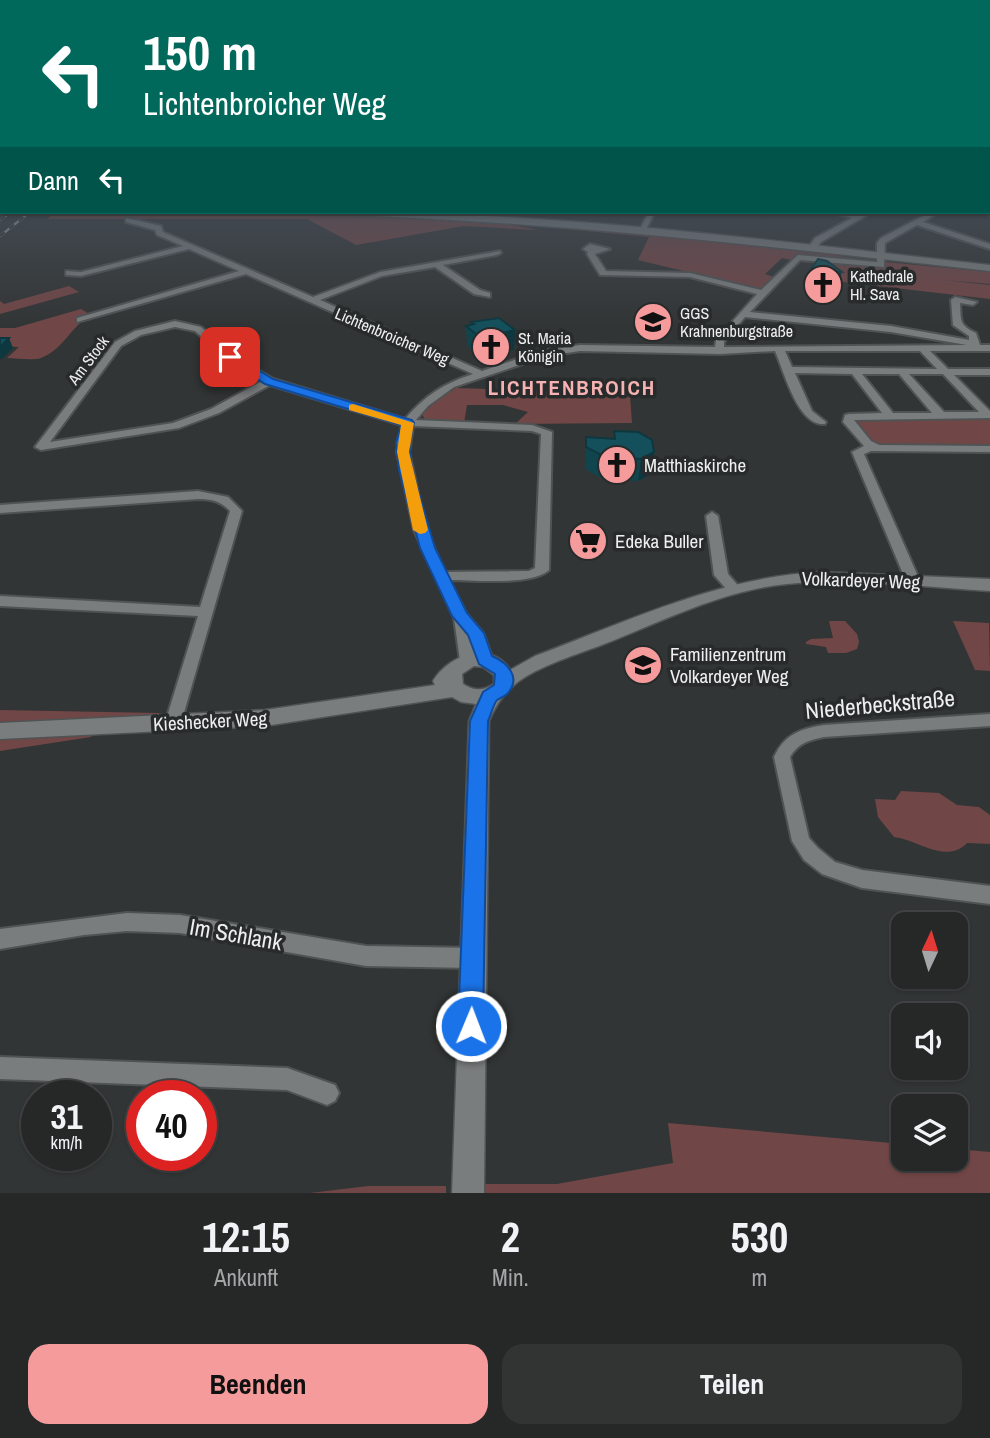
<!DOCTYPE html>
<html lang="de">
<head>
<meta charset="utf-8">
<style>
  body { margin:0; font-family:"Archivo Narrow",sans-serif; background:#323434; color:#f1f3f6; height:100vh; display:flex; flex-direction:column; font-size:26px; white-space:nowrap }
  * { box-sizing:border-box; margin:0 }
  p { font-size:23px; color:#a4a6a8 }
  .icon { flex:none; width:38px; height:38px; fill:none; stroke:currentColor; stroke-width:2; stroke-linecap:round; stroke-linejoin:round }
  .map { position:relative; height:1193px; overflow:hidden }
  .details { display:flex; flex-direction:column; background:#262828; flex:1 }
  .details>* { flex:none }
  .guide { position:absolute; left:0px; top:0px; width:990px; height:214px; box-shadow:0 2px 5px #0004,0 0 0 2px #424445; background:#00695c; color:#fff; overflow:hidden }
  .needle { width:46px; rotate:4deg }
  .tools { position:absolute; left:891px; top:912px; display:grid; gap:14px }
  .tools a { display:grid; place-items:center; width:77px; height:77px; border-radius:14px; background:#262828; box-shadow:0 2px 5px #0004,0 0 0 2px #424445; font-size:35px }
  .speed { position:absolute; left:21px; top:1080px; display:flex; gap:14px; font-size:35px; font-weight:700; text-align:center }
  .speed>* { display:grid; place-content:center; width:91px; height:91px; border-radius:50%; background:#262828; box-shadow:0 2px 5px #0004,0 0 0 2px #424445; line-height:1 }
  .speed small { font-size:18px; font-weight:400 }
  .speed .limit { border:10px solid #d22; background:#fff; color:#111 }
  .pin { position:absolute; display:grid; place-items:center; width:60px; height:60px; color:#fff; margin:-30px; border-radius:14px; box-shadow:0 4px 10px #0006 }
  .me { position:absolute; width:77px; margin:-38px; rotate:1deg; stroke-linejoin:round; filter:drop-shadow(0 0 5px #0008) }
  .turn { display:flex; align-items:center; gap:24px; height:147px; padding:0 28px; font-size:32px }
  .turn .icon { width:91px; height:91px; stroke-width:2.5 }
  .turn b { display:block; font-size:49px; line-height:60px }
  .then { display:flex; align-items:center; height:66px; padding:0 28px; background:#0003; gap:14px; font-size:26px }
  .eta { display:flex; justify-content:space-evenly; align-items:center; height:119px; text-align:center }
  .eta b { font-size:42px; font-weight:700; line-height:49px }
  .button { display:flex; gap:14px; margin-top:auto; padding:14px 28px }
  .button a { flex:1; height:80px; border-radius:21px; background:#f59b9c; color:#111; font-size:28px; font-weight:700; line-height:80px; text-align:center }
  .button a+a { background:#323434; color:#f1f3f6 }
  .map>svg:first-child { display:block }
  .green { fill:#714646 }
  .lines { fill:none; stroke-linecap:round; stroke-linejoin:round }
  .minor-casing { stroke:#505354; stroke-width:4 }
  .tertiary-casing { stroke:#505354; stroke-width:3 }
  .motorway-casing { stroke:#505354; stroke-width:3 }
  .minor { fill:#7a7d7e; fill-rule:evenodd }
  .tertiary { fill:#7a7d7e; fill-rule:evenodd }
  .motorway { fill:#0ccee9; fill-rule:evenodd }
  .rail-casing { stroke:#949797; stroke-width:2.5 }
  .rail { stroke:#282b2b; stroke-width:2; stroke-dasharray:6; stroke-linecap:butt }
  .wall { fill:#11454e }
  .shaded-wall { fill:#0e3840 }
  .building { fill:#14505b; stroke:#0e3840; stroke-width:2 }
  .route { fill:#1a73e8; stroke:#114b97; stroke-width:2 }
  .slow { fill:#f59e0b }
  .labels { text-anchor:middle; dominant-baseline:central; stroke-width:7; stroke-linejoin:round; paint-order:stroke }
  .far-poi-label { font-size:16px; fill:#eef0f0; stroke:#282b2b; text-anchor:start }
  .far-street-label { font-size:16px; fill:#eef0f0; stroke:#282b2b }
  .poi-label { font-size:19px; fill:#eef0f0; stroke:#282b2b; text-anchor:start }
  .street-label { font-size:19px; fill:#eef0f0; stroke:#282b2b }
  .far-district-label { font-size:21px; font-weight:bold; letter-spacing:2px; fill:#f6b2b2; stroke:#282b2b }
  .near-street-label { font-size:23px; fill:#eef0f0; stroke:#282b2b }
</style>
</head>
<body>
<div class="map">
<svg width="990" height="1193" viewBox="0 0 990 1193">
  <rect width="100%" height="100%" fill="#323535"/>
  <g class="green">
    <path d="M55 212C172 212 289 210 406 217 450 220 496 220 537 230L464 226 356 245 307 219H47Z"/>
    <path d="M556 228 640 234 835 255 875 262 808 254 797 255 792 260 782 258 765 274 774 277 762 290 638 260 649 237Z"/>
    <path d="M822 260 842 263 845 267 846 263 885 267V262L990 272V284L944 280 990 285V299L835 281Z"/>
    <path d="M69 286 79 292 0 314V301L4 304Z"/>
    <path d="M81 309 91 315C71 326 63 350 41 358 32 361 17 358 7 358L19 347 0 346V328H15Z"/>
    <path d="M578 379 629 381 632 423 515 424 528 412 503 405H467L464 423 425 420 422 414 437 400 456 388 553 391 577 387Z"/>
    <path d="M990 415V449L871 446 848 418Z"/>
    <path d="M829 621H845L857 634 859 642 857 649 846 653H828L826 647 806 644V642L811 639 833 638Z"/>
    <path d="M953 621 989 623 990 671 975 670Z"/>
    <path d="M0 710 159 713V718L0 722Z"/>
    <path d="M93 734 91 737 0 751V739Z"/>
    <path d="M901 791 939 793 957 805 979 807 990 815V844L967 843C947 865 916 839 894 837L878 817 875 799 895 800Z"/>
    <path d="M668 1123 903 1144V1158H956V1149L990 1152V1193H482V1184H557L673 1163Z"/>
    <path d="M368 1186H446V1193H310Z"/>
  </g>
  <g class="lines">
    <defs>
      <g id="minor">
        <rect x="989" y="189" width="1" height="4"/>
        <path d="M491 212H503L471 220 467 218Z"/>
        <path d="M649 212H655L644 233H638Z"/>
        <path d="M831 212 858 215 864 212H872L821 242 814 251H808L807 249 815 238 852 218Z"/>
        <path d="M931 212H939L923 222 990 244V249L917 225 885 243 884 267 800 260 750 312 891 326 969 340V336L953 325 951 300 955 297 977 302 973 305 960 303C961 321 959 325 976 333L980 345H990V351H930L948 369H990V375H954L990 411V418L854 420 871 441 879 445 990 446V452L871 451 864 454 920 581 913 585 906 581 852 452 864 446 843 422 845 415 849 414 882 413 852 374 795 373 812 411 826 422 825 424C798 427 784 371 775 351L720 354 580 351 546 356 454 387 428 406 416 420 532 425 552 432 549 570C532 586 473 580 449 580L466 613 483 633 493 660 490 664H480L473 647 476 661 473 665H463L460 661 454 618 414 530 397 452 402 425 270 385 219 413 179 428 41 450 35 447 115 342 135 331 175 321 201 327 233 355 273 379 405 419C426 395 443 384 473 374L246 274 77 322V318L239 271 189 249 81 276 66 275V271L81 272 183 246 157 235 155 230 126 222V218L161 226 163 232 313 297 380 272 500 251 501 253 497 255 443 265 480 290 490 293V297L474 294 435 267 382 276 320 300 482 371 541 351 580 345 715 347 716 340 757 294 690 277 600 275 587 254 588 252 583 249 590 244 610 249 595 254 606 271 690 273 761 290 798 255 877 262V243L881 238ZM745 317 891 332 967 345 724 347V342ZM175 327 195 331 227 359 262 381 211 409 173 423 50 442 121 346 141 335ZM785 351H920L937 369 792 367ZM862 374H899L932 413H893ZM909 374H943L979 412H944ZM413 426 532 431 541 434 535 568 529 571 445 572 426 530 409 452Z"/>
        <path d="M198 491 228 497 242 511 181 723 179 727 173 729 167 727 165 723 198 616 0 606V596L200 607 230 511C221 501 211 499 198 499L0 513V505Z"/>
        <path d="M712 512 718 516 728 574 741 589 739 592H729L714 575 706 516Z"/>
        <path d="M990 714V726L824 737C809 740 798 743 790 757L809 838 818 848 835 862 862 870 990 886V904L862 888 822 874 804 860 792 841 774 757C785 734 800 729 824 725Z"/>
        <path d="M127 913 180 915 366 946 473 948 480 951 483 958 480 965 473 968 366 966 180 933 127 931 84 935 0 949V929Z"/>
        <path d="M0 1057 287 1068 335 1085 339 1093 335 1101 327 1105 287 1090 0 1079Z"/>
      </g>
      <g id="tertiary">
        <rect x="0" y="206" width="2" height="6"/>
        <path d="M339 212C557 212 774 241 990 265V271C775 247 560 222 343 215Z"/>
        <path d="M820 572 990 579V591C923 587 853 578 787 584 722 590 659 623 599 646 575 655 530 669 512 687 501 697 495 707 489 721L484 1193H452L469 721 476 704 461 702 452 697 265 726 0 739V723L265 710 435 685 433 681C449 654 491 640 510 670L535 656C628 621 720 577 820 572ZM474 666 483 667 494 675V684C483 691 474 691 463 684L462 674Z"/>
      </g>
      <rect id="motorway" x="989" y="160" width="1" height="3"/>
    </defs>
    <use href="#minor" class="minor-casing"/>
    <use href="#tertiary" class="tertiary-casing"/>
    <use href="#motorway" class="motorway-casing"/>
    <use href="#minor" class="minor"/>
    <use href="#tertiary" class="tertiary"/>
    <use href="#motorway" class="motorway"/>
    <defs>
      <g id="rail">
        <path d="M0 220 11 212"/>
        <path d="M0 236 30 212"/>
      </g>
    </defs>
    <use href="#rail" class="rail-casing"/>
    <use href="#rail" class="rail"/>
  </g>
  <g class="wall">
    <path d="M818 259 837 288 823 290 807 285 811 269Z"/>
    <path d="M471 322 514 350 481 358 467 345 466 326 471 324Z"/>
    <path d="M614 431 638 432 651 474 638 481 603 479 585 469 586 437 614 439Z"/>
  </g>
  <g class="shaded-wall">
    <path d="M842 272 837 288 823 290 827 273Z"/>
    <path d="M515 330 514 350 481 358V338Z"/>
    <path d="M9 338 13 348 1 360 0 357V347Z"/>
    <path d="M654 452 651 474 638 481 641 459Z"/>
  </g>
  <g class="building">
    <path d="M818 259 827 261 842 272 827 273 811 269Z"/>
    <path d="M499 318 515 330 481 338 466 326 474 324 471 322Z"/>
    <path d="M0 338H9L0 347Z"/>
    <path d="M614 431 638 432 652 440 654 452 641 459 605 457 586 447V437L615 439Z"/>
  </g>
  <linearGradient id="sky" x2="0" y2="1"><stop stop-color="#1c1d1d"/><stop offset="0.49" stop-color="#49515c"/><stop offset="1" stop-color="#49515c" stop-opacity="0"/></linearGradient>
  <rect width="990" height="327" fill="url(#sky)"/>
  <path class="route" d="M226 355H234L273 379 412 420 414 423 409 443 412 470 435 548 467 613 484 633 492 656C508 663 522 678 507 694 504 697 500 698 497 700 493 705 491 715 488 721L483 1026 480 1035 471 1038 462 1035 458 1026 470 721 483 692 494 685 495 674 479 664 468 635 452 616 420 548 399 470 396 443 401 425 265 384 226 359Z"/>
  <path class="slow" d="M353 404 414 423 409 452 428 530 425 533 420 534 413 530 397 452 401 425 349 410V405Z"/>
  <defs>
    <symbol id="church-disc" viewBox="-11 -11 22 22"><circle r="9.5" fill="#f59b9c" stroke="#282b2b"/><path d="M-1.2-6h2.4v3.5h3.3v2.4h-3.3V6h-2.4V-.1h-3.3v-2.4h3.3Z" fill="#111"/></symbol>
    <symbol id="school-disc" viewBox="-11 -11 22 22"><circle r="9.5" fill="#f59b9c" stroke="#282b2b"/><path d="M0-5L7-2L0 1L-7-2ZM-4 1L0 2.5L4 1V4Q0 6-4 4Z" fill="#111"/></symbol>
    <symbol id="supermarket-disc" viewBox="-11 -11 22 22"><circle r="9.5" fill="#f59b9c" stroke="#282b2b"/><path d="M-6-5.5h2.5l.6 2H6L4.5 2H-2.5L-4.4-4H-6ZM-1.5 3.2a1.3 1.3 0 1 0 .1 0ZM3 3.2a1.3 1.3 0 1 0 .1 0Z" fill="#111"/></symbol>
  </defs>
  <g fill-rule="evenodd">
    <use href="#church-disc" x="801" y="263" width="44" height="44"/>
    <use href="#school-disc" x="631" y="300" width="44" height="44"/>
    <use href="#church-disc" x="469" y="325" width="44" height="44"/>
    <use href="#church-disc" x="595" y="443" width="44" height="44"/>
    <use href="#supermarket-disc" x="566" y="519" width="44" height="44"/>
    <use href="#school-disc" x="621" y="643" width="44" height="44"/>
  </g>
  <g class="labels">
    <g class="far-poi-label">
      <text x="850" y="276">Kathedrale<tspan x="850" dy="18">Hl. Sava</tspan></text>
      <text x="680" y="313">GGS<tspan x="680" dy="18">Krahnenburgstraße</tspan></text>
      <text x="518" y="338">St. Maria<tspan x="518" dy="18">Königin</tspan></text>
    </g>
    <g class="far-street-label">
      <text transform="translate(392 336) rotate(23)">Lichtenbroicher Weg</text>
      <text transform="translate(88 360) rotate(-53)">Am Stock</text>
    </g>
    <g class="poi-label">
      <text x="644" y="465">Matthiaskirche</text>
      <text x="615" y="541">Edeka Buller</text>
      <text x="670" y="654">Familienzentrum<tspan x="670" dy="22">Volkardeyer Weg</tspan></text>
    </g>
    <g class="street-label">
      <text transform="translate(861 580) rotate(2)">Volkardeyer Weg</text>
      <text transform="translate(210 721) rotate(-3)">Kieshecker Weg</text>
    </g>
    <g class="far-district-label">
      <text x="572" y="387">LICHTENBROICH</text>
    </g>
    <g class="near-street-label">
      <text transform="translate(880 704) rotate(-5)">Niederbeckstraße</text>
      <text transform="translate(236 934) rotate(10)">Im Schlank</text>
    </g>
  </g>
</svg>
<div class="tools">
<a><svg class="needle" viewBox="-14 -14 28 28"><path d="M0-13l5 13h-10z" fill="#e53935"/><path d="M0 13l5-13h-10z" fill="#a4a6a8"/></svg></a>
<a><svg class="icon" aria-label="sound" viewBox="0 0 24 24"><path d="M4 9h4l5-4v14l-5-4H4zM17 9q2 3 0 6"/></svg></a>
<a><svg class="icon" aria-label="layers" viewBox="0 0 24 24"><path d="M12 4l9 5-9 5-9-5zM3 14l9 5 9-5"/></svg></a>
</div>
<div class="speed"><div>31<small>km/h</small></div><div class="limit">40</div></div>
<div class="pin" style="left:230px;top:357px;background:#d93025"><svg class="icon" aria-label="arrive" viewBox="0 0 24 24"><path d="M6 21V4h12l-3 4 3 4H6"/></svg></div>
<svg class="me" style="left:471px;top:1026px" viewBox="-20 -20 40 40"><circle r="17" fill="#1a73e8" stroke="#fff" stroke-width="3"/><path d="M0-11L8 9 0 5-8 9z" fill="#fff"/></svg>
<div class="guide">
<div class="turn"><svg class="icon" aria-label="left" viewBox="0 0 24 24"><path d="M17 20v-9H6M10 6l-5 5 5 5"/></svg><div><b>150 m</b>Lichtenbroicher Weg</div></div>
<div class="then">Dann<svg class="icon" aria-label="left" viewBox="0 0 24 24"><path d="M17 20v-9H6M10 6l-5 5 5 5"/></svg></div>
</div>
</div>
<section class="details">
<div class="eta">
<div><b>12:15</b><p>Ankunft</p></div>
<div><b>2</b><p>Min.</p></div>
<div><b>530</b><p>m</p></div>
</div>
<div class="button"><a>Beenden</a><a>Teilen</a></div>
</section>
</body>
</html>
